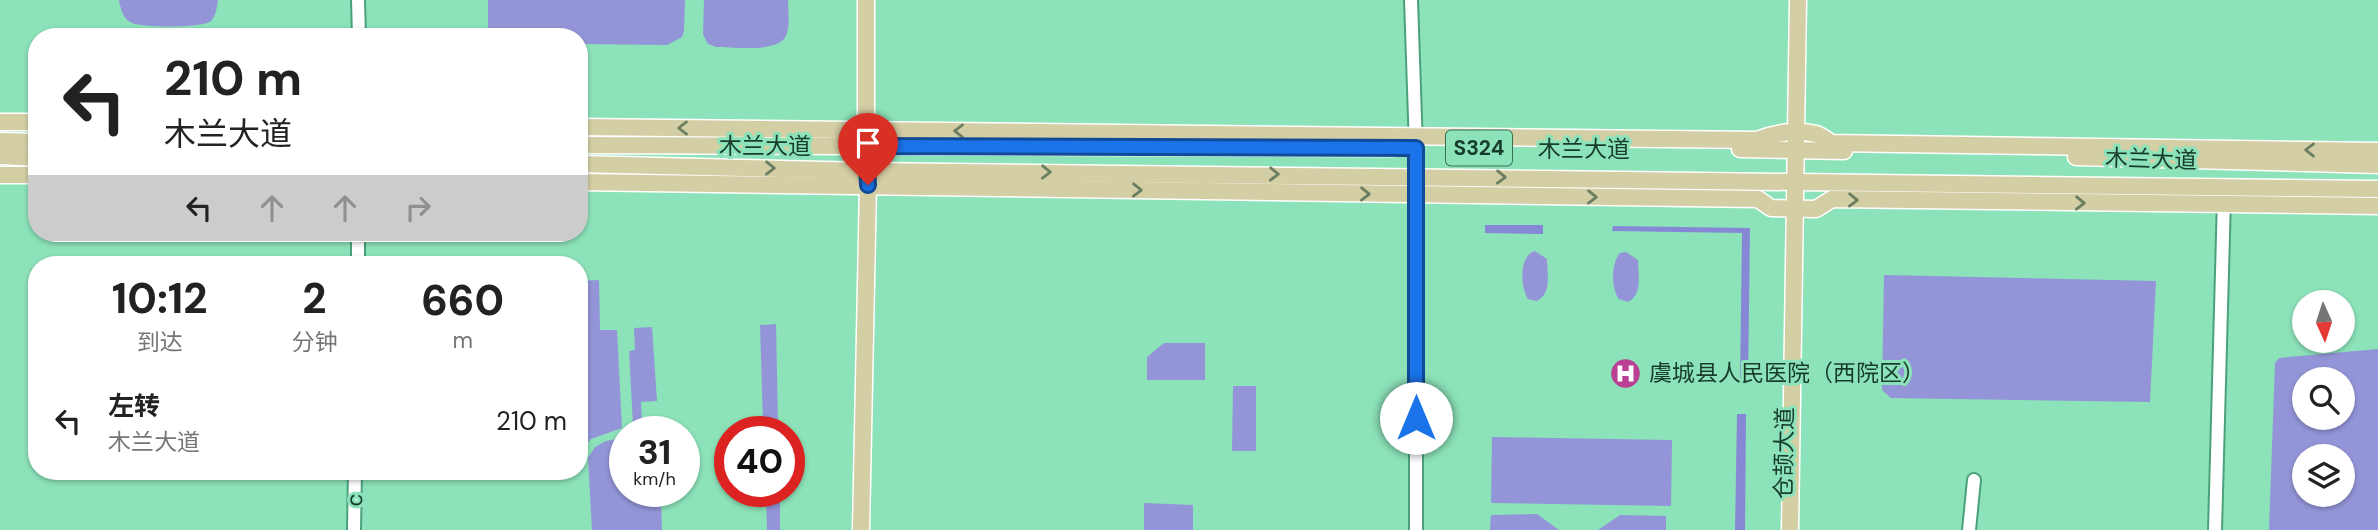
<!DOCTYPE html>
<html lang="zh">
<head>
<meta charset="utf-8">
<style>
  body { margin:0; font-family:"DM Sans","Noto Sans SC",sans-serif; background:#f6f6f6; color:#222; height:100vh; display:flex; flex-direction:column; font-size:26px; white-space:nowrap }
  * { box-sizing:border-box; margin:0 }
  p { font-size:23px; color:#767676 }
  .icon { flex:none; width:38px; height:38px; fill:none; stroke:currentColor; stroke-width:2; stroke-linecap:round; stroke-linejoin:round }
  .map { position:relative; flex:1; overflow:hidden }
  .drawer { position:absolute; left:28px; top:256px; width:560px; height:224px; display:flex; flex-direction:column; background:#fff; border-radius:28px; box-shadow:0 2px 5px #0004 }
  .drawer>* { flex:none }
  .top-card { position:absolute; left:28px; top:28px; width:560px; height:214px; border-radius:28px; box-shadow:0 2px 5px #0004; background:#fff; color:#222; overflow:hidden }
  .needle { width:46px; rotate:177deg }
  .buttons { position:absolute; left:2292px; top:290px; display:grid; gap:14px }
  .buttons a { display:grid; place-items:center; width:63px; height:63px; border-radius:50%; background:#fff; box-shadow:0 2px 5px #0004; font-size:35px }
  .speed { position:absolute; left:609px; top:416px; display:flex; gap:14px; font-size:35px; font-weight:700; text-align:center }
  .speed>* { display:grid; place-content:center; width:91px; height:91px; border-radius:50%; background:#fff; box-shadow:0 2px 5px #0004; line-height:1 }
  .speed small { font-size:18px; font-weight:400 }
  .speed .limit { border:10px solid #d22; background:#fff; color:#111 }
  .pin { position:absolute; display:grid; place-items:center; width:60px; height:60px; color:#fff; margin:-72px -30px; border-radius:50% 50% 50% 0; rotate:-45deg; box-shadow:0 0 7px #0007 }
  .pin .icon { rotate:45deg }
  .me { position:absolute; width:77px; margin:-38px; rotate:0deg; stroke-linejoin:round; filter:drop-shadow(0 0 5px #0008) }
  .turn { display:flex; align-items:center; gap:24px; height:147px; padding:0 21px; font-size:32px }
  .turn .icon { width:91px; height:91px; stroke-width:2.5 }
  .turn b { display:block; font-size:49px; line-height:60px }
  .lanes { display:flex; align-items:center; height:66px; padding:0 21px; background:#0003; justify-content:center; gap:35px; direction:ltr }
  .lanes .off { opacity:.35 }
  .eta { display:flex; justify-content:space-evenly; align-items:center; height:119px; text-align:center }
  .eta b { font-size:42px; font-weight:800; line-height:49px }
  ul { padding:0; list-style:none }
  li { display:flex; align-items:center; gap:21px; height:91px; padding:0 21px }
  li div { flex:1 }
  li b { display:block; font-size:26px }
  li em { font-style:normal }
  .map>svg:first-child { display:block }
  .green { fill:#9395d8; fill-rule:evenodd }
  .forest { fill:#8788d5 }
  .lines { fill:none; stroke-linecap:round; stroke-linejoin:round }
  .minor-casing { stroke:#4aa17b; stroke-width:16 }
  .major-casing { stroke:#fff; stroke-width:19 }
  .minor { stroke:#fff; stroke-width:12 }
  .major { stroke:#d3cea4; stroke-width:16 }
  .oneway { stroke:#6c7e62 }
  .route-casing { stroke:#114b97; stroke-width:18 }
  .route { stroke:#1a73e8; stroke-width:12 }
  .labels { text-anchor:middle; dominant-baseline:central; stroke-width:6; stroke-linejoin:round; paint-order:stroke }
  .shield { fill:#8ce2b9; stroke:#3b6e56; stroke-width:2 }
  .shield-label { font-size:21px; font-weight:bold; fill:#183c2c }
  .street-label { font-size:23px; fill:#183c2c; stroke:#8ce2b9 }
  .poi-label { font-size:23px; fill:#183c2c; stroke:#8ce2b9; text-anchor:start }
</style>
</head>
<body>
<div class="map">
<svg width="2378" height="530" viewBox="0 0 2378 530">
  <rect width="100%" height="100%" fill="#8ce2b9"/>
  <g class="green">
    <path d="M119 0H218C217 8 216 15 211 21 203 28 143 28 132 23 123 19 121 10 119 0Z"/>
    <path d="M488 0H685L684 31 682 37 667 45 579 44V37H488Z"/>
    <path d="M704 0H788C788 10 790 23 787 33 782 54 734 47 716 47L708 44 703 34Z"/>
    <path d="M1535 251 1547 259C1547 274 1552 293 1537 301L1528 299C1520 287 1519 255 1535 251Z"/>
    <path d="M1626 252 1638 260C1638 275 1643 294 1628 302L1619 299C1611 289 1611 263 1620 253Z"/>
    <path d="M1884 275 2156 281 2150 402 1891 398 1882 390Z"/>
    <path d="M599 280 600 330H617L622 428 591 439 579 453V281Z"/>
    <path d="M776 324 778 423H763L760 325Z"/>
    <path d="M652 327 657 401 641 402 642 424 633 425 629 351 635 350 634 328Z"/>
    <path d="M1164 343H1205V380H1147V357Z"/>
    <path d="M2378 349V530H2269L2275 363 2279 358ZM2305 380H2343V418H2305ZM2305 457H2343V495H2305Z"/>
    <path d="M1233 386H1256V451H1232Z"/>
    <path d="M625 437V492H645L646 501 661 500 662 530H592L588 458 595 447 606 441Z"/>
    <path d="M1492 437 1672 440 1671 506 1491 503Z"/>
    <path d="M766 492H780V530H767Z"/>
    <path d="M1144 503 1193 505V530H1144Z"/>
    <path d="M1537 514 1559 530H1490L1491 515Z"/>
    <path d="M1620 515 1666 516V530H1598Z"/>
  </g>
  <g class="forest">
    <path d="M1485 225H1543V234L1485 233Z"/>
    <path d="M1613 226 1750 228 1748 385H1740L1742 233 1612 231Z"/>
    <path d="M1737 414H1746L1745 530H1735Z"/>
  </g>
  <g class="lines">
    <defs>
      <g id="minor">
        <path d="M358 0 359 37"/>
        <path d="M1411 0 1416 148V530"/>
        <path d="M358 264V233"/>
        <path d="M354 530 355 471"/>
        <path d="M1969 530 1974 480"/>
        <path d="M2215 530 2224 198"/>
      </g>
      <g id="major">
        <path d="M0 122H37"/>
        <path d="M579 127 1757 140C1774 133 1797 129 1816 134 1821 135 1827 140 1831 143L2378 151"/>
        <path d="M0 141 37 142"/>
        <path d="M579 145 1392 148"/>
        <path d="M1740 149 1844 151"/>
        <path d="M0 156 37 158"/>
        <path d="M2076 157 2378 165"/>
        <path d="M579 164 867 171 2378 189"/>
        <path d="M0 175H37"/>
        <path d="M579 182 1758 199 1771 208 1816 209 1832 199 2378 206"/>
        <path d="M861 530 868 185 866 146V0"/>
        <path d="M1790 530 1798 0"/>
      </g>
    </defs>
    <use href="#minor" class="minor-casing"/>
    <use href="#major" class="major-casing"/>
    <use href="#minor" class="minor"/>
    <use href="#major" class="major"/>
  </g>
  <defs><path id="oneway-chevron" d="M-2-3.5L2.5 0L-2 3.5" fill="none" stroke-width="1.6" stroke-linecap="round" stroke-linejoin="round" transform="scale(1.75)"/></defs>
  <g class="oneway">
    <use href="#oneway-chevron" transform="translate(683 128) rotate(-180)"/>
    <use href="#oneway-chevron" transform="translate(959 131) rotate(-179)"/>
    <use href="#oneway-chevron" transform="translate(2310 150) rotate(-179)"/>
    <use href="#oneway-chevron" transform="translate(770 168) rotate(1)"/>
    <use href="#oneway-chevron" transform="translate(1046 172) rotate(1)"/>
    <use href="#oneway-chevron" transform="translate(1274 174) rotate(1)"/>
    <use href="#oneway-chevron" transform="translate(1501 177) rotate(1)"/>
    <use href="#oneway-chevron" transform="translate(1137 190) rotate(1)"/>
    <use href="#oneway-chevron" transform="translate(1365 194) rotate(1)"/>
    <use href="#oneway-chevron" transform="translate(1592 197) rotate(1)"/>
    <use href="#oneway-chevron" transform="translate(1853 200) rotate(1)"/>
    <use href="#oneway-chevron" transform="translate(2080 203) rotate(1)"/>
  </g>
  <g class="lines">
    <defs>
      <path id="route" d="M868 185 866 146 1416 148V418"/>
    </defs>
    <use href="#route" class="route-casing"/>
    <use href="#route" class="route"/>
  </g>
  <defs>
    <symbol id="hospital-disc" viewBox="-11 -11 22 22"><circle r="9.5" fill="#b94093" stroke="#8ce2b9"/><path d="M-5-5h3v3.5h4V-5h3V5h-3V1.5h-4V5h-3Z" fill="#fff"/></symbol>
  </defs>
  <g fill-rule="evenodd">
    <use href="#hospital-disc" x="1608" y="356" width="35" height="35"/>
  </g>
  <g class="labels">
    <rect class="shield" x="1446" y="130.5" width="66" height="35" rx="5"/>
    <g class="shield-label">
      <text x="1479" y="148">S324</text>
    </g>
    <g class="street-label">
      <text x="765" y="146">木兰大道</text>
      <text x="1584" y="149">木兰大道</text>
      <text transform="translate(2151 159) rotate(2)">木兰大道</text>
      <text transform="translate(1784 453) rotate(-89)">仓颉大道</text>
      <text transform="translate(354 500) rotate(-89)">c</text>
    </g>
    <g class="poi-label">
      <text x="1649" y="373">虞城县人民医院（西院区）</text>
    </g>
  </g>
</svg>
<div class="buttons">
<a><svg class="needle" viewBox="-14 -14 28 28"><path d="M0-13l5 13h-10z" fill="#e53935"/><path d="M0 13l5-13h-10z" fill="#767676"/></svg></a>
<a><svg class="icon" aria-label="search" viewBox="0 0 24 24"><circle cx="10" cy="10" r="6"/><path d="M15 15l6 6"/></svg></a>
<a><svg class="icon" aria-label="layers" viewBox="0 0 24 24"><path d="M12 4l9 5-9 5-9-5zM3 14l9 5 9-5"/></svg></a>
</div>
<div class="speed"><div>31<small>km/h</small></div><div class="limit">40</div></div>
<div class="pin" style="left:868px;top:185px;background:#d93025"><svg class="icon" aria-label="arrive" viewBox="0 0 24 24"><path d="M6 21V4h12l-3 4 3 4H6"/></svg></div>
<svg class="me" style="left:1416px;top:418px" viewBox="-20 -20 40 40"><circle r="19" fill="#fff"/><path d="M0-13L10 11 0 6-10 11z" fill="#1a73e8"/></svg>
<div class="top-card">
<div class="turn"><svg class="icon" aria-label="left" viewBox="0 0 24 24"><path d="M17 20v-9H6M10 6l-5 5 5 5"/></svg><div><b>210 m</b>木兰大道</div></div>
<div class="lanes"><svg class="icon" aria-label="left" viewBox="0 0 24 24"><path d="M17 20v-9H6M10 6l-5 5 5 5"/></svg><svg class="icon off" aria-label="ahead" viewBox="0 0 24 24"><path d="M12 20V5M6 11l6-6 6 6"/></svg><svg class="icon off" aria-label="ahead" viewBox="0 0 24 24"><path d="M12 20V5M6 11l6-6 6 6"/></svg><svg class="icon off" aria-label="right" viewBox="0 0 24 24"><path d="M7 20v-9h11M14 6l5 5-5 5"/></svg></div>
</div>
<section class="drawer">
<div class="eta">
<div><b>10:12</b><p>到达</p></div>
<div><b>2</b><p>分钟</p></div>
<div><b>660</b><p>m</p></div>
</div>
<ul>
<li><svg class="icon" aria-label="left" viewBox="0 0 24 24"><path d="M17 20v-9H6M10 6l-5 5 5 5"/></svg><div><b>左转</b><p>木兰大道</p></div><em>210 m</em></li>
</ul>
</section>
</div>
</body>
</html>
